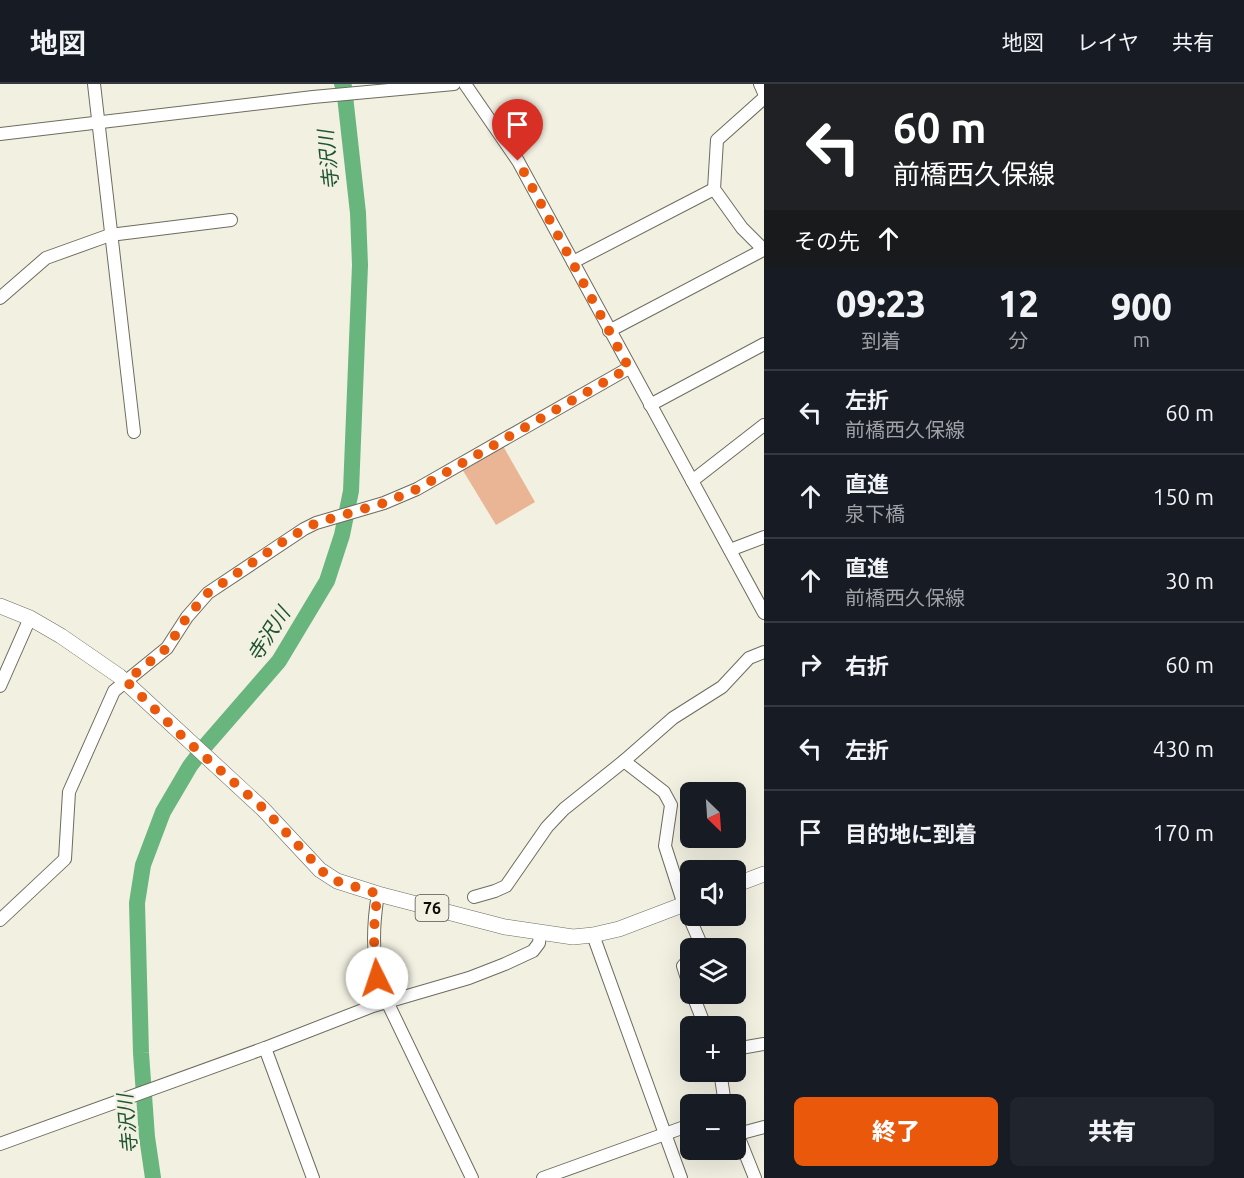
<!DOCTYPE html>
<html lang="ja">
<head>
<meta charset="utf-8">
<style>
  body { margin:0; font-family:Ubuntu,"Noto Sans JP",sans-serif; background:#20242c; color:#f1f3f6; height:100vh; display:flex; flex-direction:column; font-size:22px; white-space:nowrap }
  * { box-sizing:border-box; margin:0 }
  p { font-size:20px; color:#9ea1a6 }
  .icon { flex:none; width:33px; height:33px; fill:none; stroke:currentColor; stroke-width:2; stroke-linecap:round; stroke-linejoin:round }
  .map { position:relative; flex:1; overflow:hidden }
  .panel { display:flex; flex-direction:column; background:#171b24; width:480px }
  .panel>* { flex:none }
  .hud { background:#202124; color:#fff; overflow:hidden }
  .needle { width:39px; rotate:155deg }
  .tools { position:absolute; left:680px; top:698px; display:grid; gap:12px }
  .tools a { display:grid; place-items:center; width:66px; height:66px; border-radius:9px; background:#171b24; box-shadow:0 6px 24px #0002; font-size:30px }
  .pin { position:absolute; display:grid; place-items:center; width:51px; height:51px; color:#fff; margin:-62px -26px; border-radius:50% 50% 50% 0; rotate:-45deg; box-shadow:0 0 6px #0007 }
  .pin .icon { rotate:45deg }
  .me { position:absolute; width:66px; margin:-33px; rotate:356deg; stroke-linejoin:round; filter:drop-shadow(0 0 4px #0008) }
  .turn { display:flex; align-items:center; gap:21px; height:126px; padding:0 30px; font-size:27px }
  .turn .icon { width:78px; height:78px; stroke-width:2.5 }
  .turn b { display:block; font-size:42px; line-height:51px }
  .then { display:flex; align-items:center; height:57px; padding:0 30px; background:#0003; gap:12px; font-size:22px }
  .eta { display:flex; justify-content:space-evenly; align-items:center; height:102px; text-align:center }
  .eta b { font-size:36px; font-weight:800; line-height:42px }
  .action { display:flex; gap:12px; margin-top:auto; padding:12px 30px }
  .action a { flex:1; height:69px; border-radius:9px; background:#ea580c; color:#fff; font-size:24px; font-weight:800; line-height:69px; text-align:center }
  .action a+a { background:#20242c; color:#f1f3f6 }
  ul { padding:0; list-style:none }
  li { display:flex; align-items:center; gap:18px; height:84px; padding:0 30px; border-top:2px solid #363941 }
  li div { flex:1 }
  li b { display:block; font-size:22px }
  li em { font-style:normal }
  header { display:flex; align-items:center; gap:36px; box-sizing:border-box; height:84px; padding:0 30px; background:#171b24; border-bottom:2px solid #363941 }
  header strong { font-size:28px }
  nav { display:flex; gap:33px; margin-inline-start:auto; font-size:21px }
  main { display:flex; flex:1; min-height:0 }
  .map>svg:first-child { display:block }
  .green { fill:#eab595 }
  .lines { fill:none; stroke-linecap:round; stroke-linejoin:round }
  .river { stroke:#69b57e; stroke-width:16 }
  .minor-casing { stroke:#6d6c5e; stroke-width:14 }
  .major-casing { stroke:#6d6c5e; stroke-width:16 }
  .minor { stroke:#fff; stroke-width:12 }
  .major { stroke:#fff; stroke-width:15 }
  .route { stroke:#ea580c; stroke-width:10; stroke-dasharray:0 18 }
  .labels { text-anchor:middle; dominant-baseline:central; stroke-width:4.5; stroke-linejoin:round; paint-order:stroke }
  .shield { fill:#f2f0e1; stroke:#515048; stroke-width:1.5 }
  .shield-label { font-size:16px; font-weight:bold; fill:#0c0c07 }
  .water-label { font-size:20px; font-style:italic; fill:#1d5530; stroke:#f2f0e1 }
</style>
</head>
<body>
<header>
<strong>地図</strong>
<nav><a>地図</a><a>レイヤ</a><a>共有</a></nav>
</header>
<main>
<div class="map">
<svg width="764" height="1094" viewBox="0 0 764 1094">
  <rect width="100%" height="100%" fill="#f2f0e1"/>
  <path class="green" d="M503 362 535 418 496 441 462 385Z"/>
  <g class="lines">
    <path class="river" d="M153 1094 147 1053 141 969 137 819 143 781 163 728 190 682 206 661 279 577 327 497 342 451 351 407 360 181 358 129 344 3 342 0"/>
    <defs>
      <g id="minor">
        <path d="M94 0 134 348"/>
        <path d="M465 0 518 77 764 529"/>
        <path d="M760 0 764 9"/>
        <path d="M764 14 717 56 714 105 742 144 764 166"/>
        <path d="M0 50 313 13 454 0"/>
        <path d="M573 178 714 105"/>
        <path d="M0 214 46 174 110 151 231 136"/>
        <path d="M609 247 763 166"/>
        <path d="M650 321 764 260"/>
        <path d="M692 397 764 341"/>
        <path d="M730 466 764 453"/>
        <path d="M0 602 30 534"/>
        <path d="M624 677 664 708 671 721 665 762 684 821 700 858V864"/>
        <path d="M378 810C373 840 372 876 381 905L472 1094"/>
        <path d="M474 813 495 807 506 802 547 743 564 725 624 677 673 634 722 603 749 574 764 568"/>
        <path d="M0 836 65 775 69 708 114 607 167 564 187 533 208 509 304 445 316 439 384 419 417 405 629 284"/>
        <path d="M593 851 681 1094"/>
        <path d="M690 874 683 882 690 904"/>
        <path d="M692 909 705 942"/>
        <path d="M265 964 313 1094"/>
        <path d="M735 965 764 960"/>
        <path d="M720 987 725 1020"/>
        <path d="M735 1044 755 1094"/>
        <path d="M738 1050 764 1043"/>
        <path d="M0 1060 265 964 373 922 469 894 505 880 533 867 539 859 540 849"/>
        <path d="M543 1094 690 1041"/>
      </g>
      <g id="major">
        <path d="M0 522 30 534 61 552 119 592 263 725 320 786 337 797 378 810 505 843 573 853 593 851 619 845 690 818"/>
        <path d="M735 801 764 790"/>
      </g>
    </defs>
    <use href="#minor" class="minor-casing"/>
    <use href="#major" class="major-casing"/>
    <use href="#minor" class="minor"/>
    <use href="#major" class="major"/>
  </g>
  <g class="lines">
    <path class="route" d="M377 894C373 867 373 837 378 810L337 797 325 790 264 725 186 656 126 597 167 564 187 533 208 509 290 453 316 439 384 419 417 405 629 284 518 77"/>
  </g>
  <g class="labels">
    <rect class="shield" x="415.5" y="811" width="33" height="26" rx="4.5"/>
    <g class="shield-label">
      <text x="432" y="824">76</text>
    </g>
    <g class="water-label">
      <text transform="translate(328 76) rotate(-96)">寺沢川</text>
      <text transform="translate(268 550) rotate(-57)">寺沢川</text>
      <text transform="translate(127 1040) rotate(-95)">寺沢川</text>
    </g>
  </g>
</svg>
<div class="tools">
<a><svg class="needle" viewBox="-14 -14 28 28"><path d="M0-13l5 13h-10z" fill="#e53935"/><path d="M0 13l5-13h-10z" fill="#9ea1a6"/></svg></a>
<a><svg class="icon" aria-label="sound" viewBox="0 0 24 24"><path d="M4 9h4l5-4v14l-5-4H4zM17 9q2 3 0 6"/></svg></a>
<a><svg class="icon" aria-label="layers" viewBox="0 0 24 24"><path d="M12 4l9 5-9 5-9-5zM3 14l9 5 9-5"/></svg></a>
<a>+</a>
<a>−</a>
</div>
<div class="pin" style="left:518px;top:77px;background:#d93025"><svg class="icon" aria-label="arrive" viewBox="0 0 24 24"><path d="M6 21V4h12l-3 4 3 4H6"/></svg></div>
<svg class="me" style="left:377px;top:894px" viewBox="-20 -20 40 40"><circle r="19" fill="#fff"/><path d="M0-13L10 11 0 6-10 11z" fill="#ea580c"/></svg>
</div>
<section class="panel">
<div class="hud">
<div class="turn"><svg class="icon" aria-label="left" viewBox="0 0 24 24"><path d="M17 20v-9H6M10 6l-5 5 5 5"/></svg><div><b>60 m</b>前橋西久保線</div></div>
<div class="then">その先<svg class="icon" aria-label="ahead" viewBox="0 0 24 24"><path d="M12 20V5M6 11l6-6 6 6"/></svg></div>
</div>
<div class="eta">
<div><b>09:23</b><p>到着</p></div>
<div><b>12</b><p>分</p></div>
<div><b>900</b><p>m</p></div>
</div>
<ul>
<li><svg class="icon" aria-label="left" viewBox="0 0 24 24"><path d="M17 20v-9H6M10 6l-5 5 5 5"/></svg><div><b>左折</b><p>前橋西久保線</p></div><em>60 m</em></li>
<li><svg class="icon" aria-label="ahead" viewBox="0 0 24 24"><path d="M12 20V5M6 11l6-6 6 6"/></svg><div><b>直進</b><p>泉下橋</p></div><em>150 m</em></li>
<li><svg class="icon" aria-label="ahead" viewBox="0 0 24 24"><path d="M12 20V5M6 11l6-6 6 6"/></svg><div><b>直進</b><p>前橋西久保線</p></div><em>30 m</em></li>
<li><svg class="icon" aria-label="right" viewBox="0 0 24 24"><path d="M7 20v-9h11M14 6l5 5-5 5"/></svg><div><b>右折</b></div><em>60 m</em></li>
<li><svg class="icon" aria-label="left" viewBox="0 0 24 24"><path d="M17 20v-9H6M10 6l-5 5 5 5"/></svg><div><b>左折</b></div><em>430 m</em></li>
<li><svg class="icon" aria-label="arrive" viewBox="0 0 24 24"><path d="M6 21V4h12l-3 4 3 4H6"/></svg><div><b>目的地に到着</b></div><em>170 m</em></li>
</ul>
<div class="action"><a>終了</a><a>共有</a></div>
</section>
</main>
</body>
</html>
